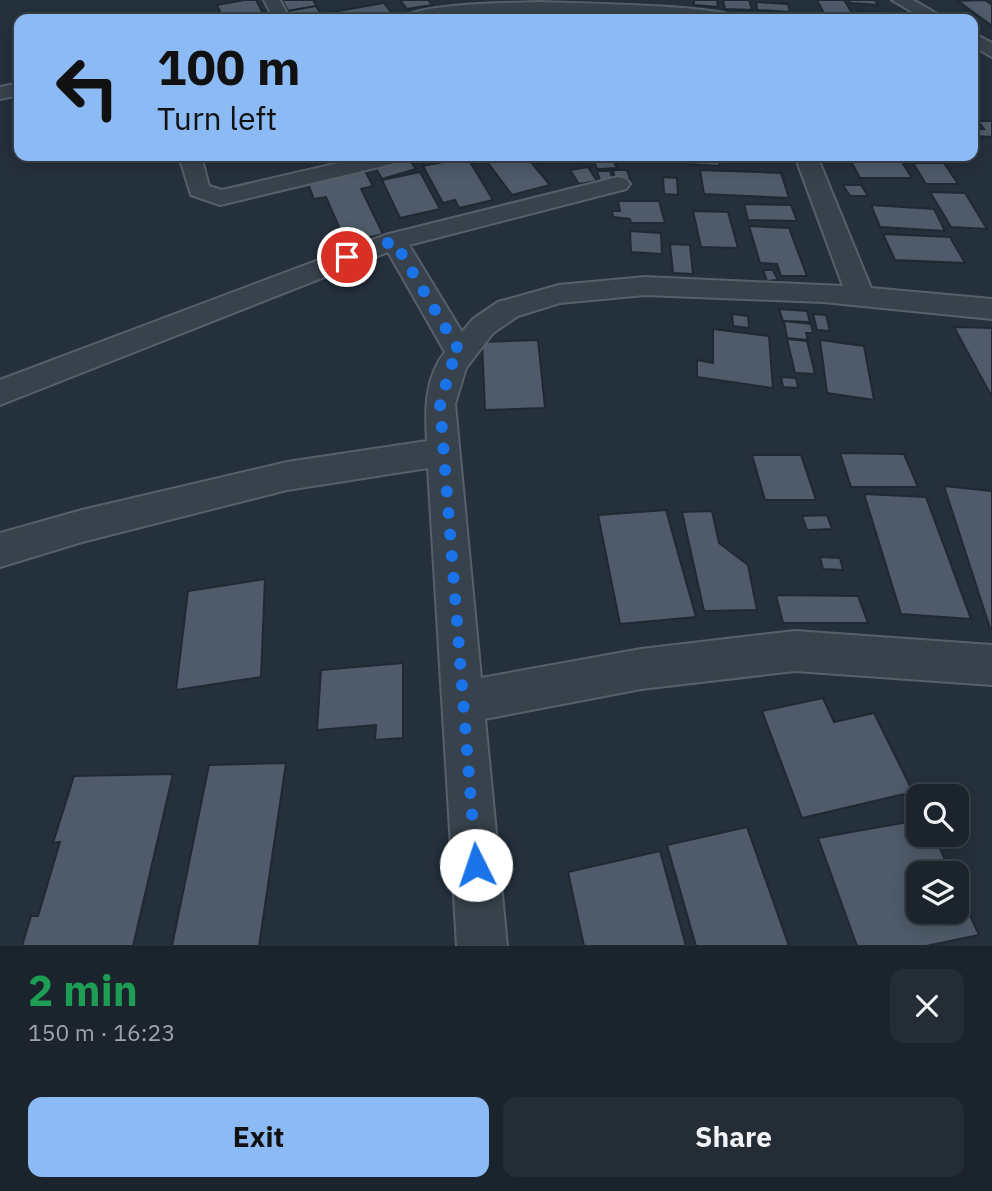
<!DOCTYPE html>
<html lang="en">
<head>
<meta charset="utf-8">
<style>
  body { margin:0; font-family:"IBM Plex Sans",sans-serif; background:#242c35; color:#f1f3f6; height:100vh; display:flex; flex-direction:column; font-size:26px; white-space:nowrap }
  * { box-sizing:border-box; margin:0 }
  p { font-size:23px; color:#a0a4aa }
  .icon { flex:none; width:38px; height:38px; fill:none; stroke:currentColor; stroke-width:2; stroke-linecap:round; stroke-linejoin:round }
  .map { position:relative; height:946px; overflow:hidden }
  .details { display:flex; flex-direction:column; background:#1b242d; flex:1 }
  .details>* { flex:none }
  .top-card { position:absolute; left:14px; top:14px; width:964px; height:147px; border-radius:14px; box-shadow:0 4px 18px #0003,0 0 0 2px #394149; background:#8cbaf4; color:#111; overflow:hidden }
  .tools { position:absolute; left:906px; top:784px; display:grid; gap:14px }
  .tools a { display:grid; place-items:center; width:63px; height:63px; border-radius:14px; background:#1b242d; box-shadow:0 4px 18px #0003,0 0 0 2px #394149; font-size:35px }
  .pin { position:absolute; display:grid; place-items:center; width:60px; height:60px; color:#fff; margin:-30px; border:4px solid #fff; border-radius:50%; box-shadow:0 2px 7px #0007 }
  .me { position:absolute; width:77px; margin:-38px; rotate:356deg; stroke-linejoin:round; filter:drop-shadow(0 0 5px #0008) }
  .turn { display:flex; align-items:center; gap:24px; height:147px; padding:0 28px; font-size:32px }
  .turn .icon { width:91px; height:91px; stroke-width:2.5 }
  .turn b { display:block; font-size:49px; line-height:60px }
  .round { display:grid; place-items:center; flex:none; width:74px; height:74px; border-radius:14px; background:#242c35 }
  .summary { display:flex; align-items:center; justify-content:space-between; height:119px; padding:0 28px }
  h1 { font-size:42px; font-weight:800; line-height:52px; color:#1e9e55 }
  .cta { display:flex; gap:14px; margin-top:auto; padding:14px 28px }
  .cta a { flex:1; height:80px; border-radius:14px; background:#8cbaf4; color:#111; font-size:28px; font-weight:800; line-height:80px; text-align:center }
  .cta a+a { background:#242c35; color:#f1f3f6 }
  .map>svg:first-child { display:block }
  .building { fill:#4f5b6a; stroke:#1f2933; stroke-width:2 }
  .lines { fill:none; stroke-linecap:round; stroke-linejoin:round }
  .street-casing { stroke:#56606a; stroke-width:4 }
  .street { fill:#38424c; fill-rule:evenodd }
  .route { stroke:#1a73e8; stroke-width:12; stroke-dasharray:0 21.6 }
</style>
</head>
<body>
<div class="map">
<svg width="992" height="946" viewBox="0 0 992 946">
  <rect width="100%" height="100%" fill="#24303c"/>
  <g class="building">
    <path d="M244 0H256L266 19H223L217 5Z"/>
    <path d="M282 0H313L317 6 288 11Z"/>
    <path d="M400 0H428L432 5 407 9Z"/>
    <path d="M694 0H717L718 7 694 5Z"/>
    <path d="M723 0H749L752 10 725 9Z"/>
    <path d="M817 0H844L854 16 825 15Z"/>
    <path d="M849 0H875L878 5 850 3Z"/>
    <path d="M985 0 992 5V26L958 1Z"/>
    <path d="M756 2 788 4 790 12 757 10Z"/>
    <path d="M384 3 393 14 365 19H292L288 11 316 6 321 14Z"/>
    <path d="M858 11 902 14 905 19H862Z"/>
    <path d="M978 121H992V137L973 136V129H984Z"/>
    <path d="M483 156H526L550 185 512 195Z"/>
    <path d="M534 156H569L571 158 539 164Z"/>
    <path d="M592 156H624L626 162H614L617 168 597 169Z"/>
    <path d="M687 156H718L720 166 688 164Z"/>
    <path d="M848 156H898L912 178H860Z"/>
    <path d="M467 157 493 200 459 208 455 200 443 203 423 166Z"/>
    <path d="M408 158 416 169 382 179 375 167Z"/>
    <path d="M913 163H944L958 184H926Z"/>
    <path d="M588 167 597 181 579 184 570 170Z"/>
    <path d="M613 170H627L630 179H615Z"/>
    <path d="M700 170 781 173 789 198 704 194Z"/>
    <path d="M365 171 373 186 361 189 383 234 346 243 326 197 314 199 308 184Z"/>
    <path d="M597 171H610L613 180H600Z"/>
    <path d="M420 172 440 209 400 218 382 180Z"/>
    <path d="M663 177 677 178 678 195 664 194Z"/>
    <path d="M843 185H861L868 196H850Z"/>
    <path d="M930 192 965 193 987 229 951 227Z"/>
    <path d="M618 201H659L665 223H631L630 219 613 217 612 211H620Z"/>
    <path d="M744 204 791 205 797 221 748 220Z"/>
    <path d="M871 205 934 209 945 231 880 227Z"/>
    <path d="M693 211 728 212 738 248 701 247Z"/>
    <path d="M749 226 789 228 807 276H781L777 264 760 263Z"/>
    <path d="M630 231 661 233 662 254 631 252Z"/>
    <path d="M883 234 950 237 965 263 895 260Z"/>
    <path d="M670 244 690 245 693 274 673 273Z"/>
    <path d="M763 270H773L778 280 767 281Z"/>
    <path d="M779 309 807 311 810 322 783 321Z"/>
    <path d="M732 314 748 316 749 328 733 326Z"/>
    <path d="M813 314 826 315 830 331 817 330Z"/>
    <path d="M784 321 811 324 813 333H806L808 340 787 338Z"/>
    <path d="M954 327 992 328V397Z"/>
    <path d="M713 329 769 336 773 388 697 377V360L713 363Z"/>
    <path d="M787 339 807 341 815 374 795 373Z"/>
    <path d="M538 340 545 408 485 410 482 342Z"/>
    <path d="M820 340 864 346 874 400 827 393Z"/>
    <path d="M781 377 796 378 798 388 783 387Z"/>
    <path d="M840 453 904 454 918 487H851Z"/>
    <path d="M752 455H801L816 500H765Z"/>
    <path d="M944 486 992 491V628H990Z"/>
    <path d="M864 494 926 497 971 619 901 614Z"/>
    <path d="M666 510 696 617 620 624 598 515Z"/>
    <path d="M712 511 719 543 748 565 757 610 704 611 682 512Z"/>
    <path d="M827 515 832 529 807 530 802 516Z"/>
    <path d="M820 557 840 558 843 570 823 569Z"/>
    <path d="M265 579 261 677 176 690 188 591Z"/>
    <path d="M776 595 858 596 868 623H783Z"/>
    <path d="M403 663V738L375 740 376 725 317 730 321 670Z"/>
    <path d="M823 698 834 722 874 713 913 792 802 818 762 711Z"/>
    <path d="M286 763 259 946H172L209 765Z"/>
    <path d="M173 774 133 946H22L31 916H38L60 842 53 843 74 776Z"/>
    <path d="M919 820V835H934L951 873H919V912H957V887L979 935 926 946H857L818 838Z"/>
    <path d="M747 827 789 946H696L667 845Z"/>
    <path d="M660 851 686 946H584L568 872Z"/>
  </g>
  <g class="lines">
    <defs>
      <g id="street">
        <path d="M264 0H280L290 19H274Z"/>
        <path d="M892 0H913L946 19H924Z"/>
        <path d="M539 2C568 3 727 5 740 19L539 12 402 19C417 3 514 3 539 2Z"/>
        <path d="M973 33 992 43V57L973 46Z"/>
        <path d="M19 83V95L0 99V87Z"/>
        <path d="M179 156H201L209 186 222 190 369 156H407L404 161 220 205 191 195Z"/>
        <path d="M795 156H817L871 288 992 299V319L823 302 645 295 560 303 518 316 493 333 466 368 455 404 481 678 641 649 795 631 992 645V685L795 671 641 689 485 719 507 946H457L428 468 287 490 82 542 0 567V533L82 510 287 462 427 441C425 411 425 377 445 352L388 252 0 405V380L385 235 618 177 626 179 630 184 626 189 409 245 462 332 473 319 498 302 559 285 645 277 843 286Z"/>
      </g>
    </defs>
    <use href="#street" class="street-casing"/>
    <use href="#street" class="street"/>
  </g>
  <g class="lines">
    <path class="route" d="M347 257 394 241 461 354 452 364 440 404 476 865"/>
  </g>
</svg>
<div class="tools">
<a><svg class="icon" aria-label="search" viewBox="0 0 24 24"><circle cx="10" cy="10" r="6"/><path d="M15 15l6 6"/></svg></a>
<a><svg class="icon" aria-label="layers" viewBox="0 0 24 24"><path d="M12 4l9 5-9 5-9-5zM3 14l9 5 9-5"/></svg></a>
</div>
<div class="pin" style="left:347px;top:257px;background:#d93025"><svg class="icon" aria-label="arrive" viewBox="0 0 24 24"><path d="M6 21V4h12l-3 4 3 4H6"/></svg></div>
<svg class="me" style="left:476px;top:865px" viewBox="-20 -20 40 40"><circle r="19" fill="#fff"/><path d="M0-13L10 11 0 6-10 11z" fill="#1a73e8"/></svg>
<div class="top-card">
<div class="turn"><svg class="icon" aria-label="left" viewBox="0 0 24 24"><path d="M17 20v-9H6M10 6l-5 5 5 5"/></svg><div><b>100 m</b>Turn left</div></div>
</div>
</div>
<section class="details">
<div class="summary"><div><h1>2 min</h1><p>150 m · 16:23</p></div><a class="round"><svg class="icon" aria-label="close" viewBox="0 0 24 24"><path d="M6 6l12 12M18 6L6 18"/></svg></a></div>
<div class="cta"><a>Exit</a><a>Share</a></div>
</section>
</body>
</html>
